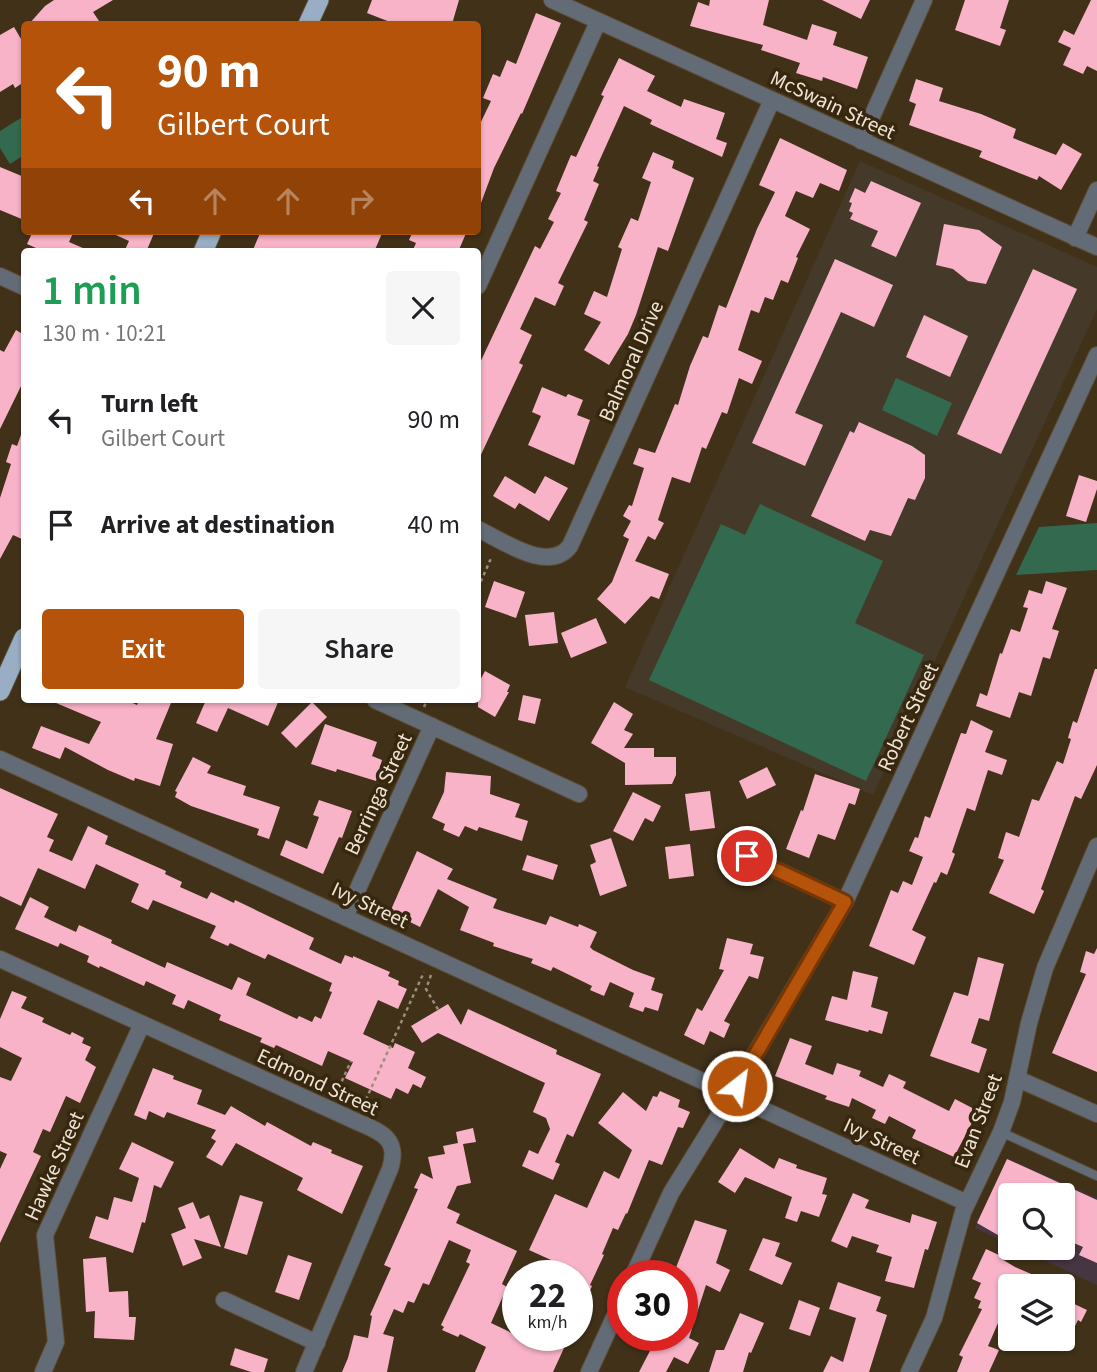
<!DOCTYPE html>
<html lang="en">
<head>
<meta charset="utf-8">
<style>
  body { margin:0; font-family:"Source Sans 3",sans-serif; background:#f6f6f6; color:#202124; height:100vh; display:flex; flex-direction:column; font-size:26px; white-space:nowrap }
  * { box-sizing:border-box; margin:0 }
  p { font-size:23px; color:#757577 }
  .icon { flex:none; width:38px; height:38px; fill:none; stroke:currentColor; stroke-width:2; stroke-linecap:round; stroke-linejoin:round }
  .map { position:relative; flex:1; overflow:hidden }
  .panel { position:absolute; left:21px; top:248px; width:460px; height:455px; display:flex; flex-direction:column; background:#fff; border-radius:7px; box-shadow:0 2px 5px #0004 }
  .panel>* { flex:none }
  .guide { position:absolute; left:21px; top:21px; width:460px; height:214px; border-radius:7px; box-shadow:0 2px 5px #0004; background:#b45309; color:#fff; overflow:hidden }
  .tools { position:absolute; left:998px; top:1183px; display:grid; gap:14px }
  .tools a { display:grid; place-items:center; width:77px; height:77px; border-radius:7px; background:#fff; box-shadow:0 2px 5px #0004; font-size:35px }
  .speed { position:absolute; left:502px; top:1260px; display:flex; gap:14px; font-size:35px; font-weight:700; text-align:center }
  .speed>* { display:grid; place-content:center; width:91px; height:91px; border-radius:50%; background:#fff; box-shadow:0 2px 5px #0004; line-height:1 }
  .speed small { font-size:18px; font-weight:400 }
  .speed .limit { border:10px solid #d22; background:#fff; color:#111 }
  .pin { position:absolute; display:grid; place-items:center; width:60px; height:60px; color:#fff; margin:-30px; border:4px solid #fff; border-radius:50%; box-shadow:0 2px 7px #0007 }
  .me { position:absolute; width:77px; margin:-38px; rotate:30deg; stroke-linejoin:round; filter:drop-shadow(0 0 5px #0008) }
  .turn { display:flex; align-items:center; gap:24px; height:147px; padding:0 21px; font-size:32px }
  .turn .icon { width:91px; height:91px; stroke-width:2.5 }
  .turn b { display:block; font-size:49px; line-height:60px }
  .lanes { display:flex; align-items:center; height:66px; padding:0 21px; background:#0003; justify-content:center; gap:35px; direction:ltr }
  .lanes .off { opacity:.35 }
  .round { display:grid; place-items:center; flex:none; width:74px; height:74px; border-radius:7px; background:#f6f6f6 }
  .summary { display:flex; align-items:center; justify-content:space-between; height:119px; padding:0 21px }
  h1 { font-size:42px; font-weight:600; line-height:52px; color:#1e9e55 }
  .button { display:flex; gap:14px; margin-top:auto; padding:14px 21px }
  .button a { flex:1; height:80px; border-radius:7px; background:#b45309; color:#fff; font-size:28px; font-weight:600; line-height:80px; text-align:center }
  .button a+a { background:#f6f6f6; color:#202124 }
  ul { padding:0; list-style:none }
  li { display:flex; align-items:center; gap:21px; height:105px; padding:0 21px }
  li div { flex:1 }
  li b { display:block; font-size:26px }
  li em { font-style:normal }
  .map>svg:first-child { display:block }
  .commercial { fill:#463642 }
  .education { fill:#453a2a }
  .green { fill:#336a4f }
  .building { fill:#f9b3c8 }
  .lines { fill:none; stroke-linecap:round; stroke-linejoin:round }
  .service-casing { stroke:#5d4d37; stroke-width:10 }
  .minor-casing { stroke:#5d4d37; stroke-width:18 }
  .trunk-casing { stroke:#5d4d37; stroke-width:21 }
  .path { stroke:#9b8e7b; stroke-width:2.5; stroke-dasharray:3.5 3.5; stroke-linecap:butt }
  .service { stroke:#636c76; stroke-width:8 }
  .minor { stroke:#636c76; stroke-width:16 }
  .trunk { stroke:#99aec4; stroke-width:19 }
  .route-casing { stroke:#753606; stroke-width:18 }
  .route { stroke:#b45309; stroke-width:12 }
  .labels { text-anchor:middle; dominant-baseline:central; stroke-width:7; stroke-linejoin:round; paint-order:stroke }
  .street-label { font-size:21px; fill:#eee3d5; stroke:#37270f }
</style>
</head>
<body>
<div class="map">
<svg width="1097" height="1372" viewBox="0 0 1097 1372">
  <rect width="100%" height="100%" fill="#413119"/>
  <path class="commercial" d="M1008 1159 1097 1198V1285L1018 1248H1062V1195H1010V1244L975 1228Z"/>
  <path class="education" d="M860 161 1097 267V309L873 795 625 687Z"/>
  <g class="green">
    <path d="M24 116V155L10 164 0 148V131Z"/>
    <path d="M896 378 952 403 937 436 882 410Z"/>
    <path d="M760 504 883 561 855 623 924 655 866 781 649 680 721 524 745 535Z"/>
    <path d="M1097 523V570L1016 575 1039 527Z"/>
  </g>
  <g class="building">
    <path d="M54 0H113L93 12 101 24H29L45 6Z"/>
    <path d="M372 0H459L452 24H395L367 13Z"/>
    <path d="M710 0H769L763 25 807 40 812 24 837 32 833 45 868 57 857 89 823 77 822 81 796 73 800 63 761 50 763 45 690 26 698 2 709 6Z"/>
    <path d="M822 0H870L861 19Z"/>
    <path d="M965 0H1009L1000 28 1006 30 1000 46 955 30Z"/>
    <path d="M1091 0H1097V71L1087 66 1083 74 1063 65 1071 48 1058 42 1064 30 1074 35Z"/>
    <path d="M536 13 561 23 522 114 521 113 494 168 478 211V128L491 101 483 98 493 74 500 77 507 60 516 64Z"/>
    <path d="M14 27 24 44V82L15 88 13 84 0 92V35Z"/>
    <path d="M619 58 655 76 647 91 681 107 684 99 725 113 716 139 727 143 722 157 650 124 652 120 624 106 597 166 599 167 593 181 599 184 584 220 588 222 558 283 564 286 555 306 535 297 520 329 532 335 519 363 523 365 478 461V367L535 246 540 249 554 222 548 219 561 193 556 191 571 155 576 157 604 96 601 95Z"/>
    <path d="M916 79 943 88 939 101 981 114 1016 129 1013 138 1056 155 1063 143 1082 154 1061 190 1039 176 1037 180 979 157 982 151 909 125 916 104 909 101Z"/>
    <path d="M780 138 847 170 839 191 820 183 813 198 796 191 785 216 810 229 796 257 798 258 788 283 781 280 773 300 765 297 759 313 751 310 738 350 762 361 752 384 739 378 727 414 722 412 706 449 702 447 690 483 672 477 658 520 664 523 655 540 648 536 635 561 669 574 659 599 651 596 625 624 597 599 612 582 629 539 623 536 631 521 623 516 629 505 632 506 644 468 633 464 639 448 655 453 675 404 678 405 690 366 703 336 708 338 719 305 726 308 757 229 775 192 759 185Z"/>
    <path d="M653 152 674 161 672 168 694 178 668 251 658 247 636 315 628 334 609 365 584 350 601 322 584 314 594 291 607 297 622 249 618 247 631 218 638 221 651 182 642 178Z"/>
    <path d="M0 167 24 177V220L0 210Z"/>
    <path d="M871 181 921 203 896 257 871 246 878 231 850 219 853 213 849 211 852 203 849 202 855 188 865 193Z"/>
    <path d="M944 224 979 230 1002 247 986 284 968 281 953 269 936 265Z"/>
    <path d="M33 231H74L69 242 92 252H45L27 244Z"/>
    <path d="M107 231H155L146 252H124L129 241Z"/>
    <path d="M261 231H383L374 252H252Z"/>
    <path d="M413 231H467L458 252H412L416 243 409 240Z"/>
    <path d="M835 259 893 285 874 327 841 312 795 413 823 425 805 466 752 443Z"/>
    <path d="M1033 269 1077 289 1001 454 957 434Z"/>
    <path d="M924 315 968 336 950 377 906 357Z"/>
    <path d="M16 330 24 335V380L0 429V350L4 352Z"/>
    <path d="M542 387 566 397 568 394 583 400 577 415 590 420 574 465 528 445 541 416 532 412Z"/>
    <path d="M859 422 912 446 925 455V478L915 500 908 498 891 536 870 530 865 541 811 516 850 431 854 433Z"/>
    <path d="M22 432H24V540L13 535 0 559V498L11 464 6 462 12 444 17 446Z"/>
    <path d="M1079 475 1097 481V489L1086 522 1066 516Z"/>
    <path d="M505 476 535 494 545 476 568 488 549 521 519 503 515 509 493 496Z"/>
    <path d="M494 581 525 592 516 618 485 607Z"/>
    <path d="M1046 581 1067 588 1052 629 1059 631 1050 659 1043 657 1031 696 1019 692 1010 718 976 706 980 693 987 696 1000 653 1002 654 1011 629 1020 632 1028 608 1023 607 1029 590 1042 594Z"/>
    <path d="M554 612 558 643 529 646 525 615Z"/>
    <path d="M596 618 607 643 571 658 561 633Z"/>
    <path d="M1095 669H1097V765L1081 799 1075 796 1041 889 1044 891 1034 914 989 893 1004 860 998 858 1006 832 1019 837 1032 799 1039 801 1057 761 1063 764 1071 739 1068 738 1073 721 1077 723Z"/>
    <path d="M485 671 510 685 507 692H509L495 717 478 707V684Z"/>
    <path d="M523 695 541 699 535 724 518 720Z"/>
    <path d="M49 700H126L137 705 139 700H163L171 703 156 739 173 744 160 786 135 778 134 781 108 770 65 747 60 759 32 748 41 726 89 744 101 722Z"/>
    <path d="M206 700H279L268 726 228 708 217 732 196 723Z"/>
    <path d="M312 702 327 717 296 748 281 733Z"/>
    <path d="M614 702 633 714 624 730 633 734 624 748H654V757H676V775L672 784 625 785V763L591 743Z"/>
    <path d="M971 720 993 731 985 752 1007 760 1002 775 988 770 975 811 967 808 952 852 955 854 947 875 941 872 936 883 934 882 912 930 926 937 914 965 869 946 891 890 898 893 903 881 912 885 923 857 909 851 915 837 918 838 925 816 930 818 961 733 966 734Z"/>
    <path d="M325 724 377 742 372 756 382 760 376 781 337 769 336 772 311 764Z"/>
    <path d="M193 757 211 766 207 773 246 786 243 795 280 807 269 839 257 835 259 829 191 806 175 797 177 792 175 791Z"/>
    <path d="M767 767 776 785 747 799 739 781Z"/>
    <path d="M446 772 491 776 490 794 520 804 515 817 528 821 522 841 479 827 477 831 465 826 459 837 443 830 445 824 432 818 444 792Z"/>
    <path d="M815 774 860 789 855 805 849 803 835 840 818 834 809 858 786 849 801 810 803 811Z"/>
    <path d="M0 788 58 814 47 837 54 840 49 851 72 861 88 826 108 836 105 844 166 871 165 874 182 882 180 887 207 899 211 892 234 903 235 900 314 938 309 949 341 964 345 955 353 958V956L390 972 388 976 399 981 398 985 407 989 398 1009 378 1000 363 1034 393 1048 395 1043 415 1052 408 1068 426 1077 421 1088 413 1084 408 1094 396 1088 391 1099 345 1078 353 1062 328 1051 322 1066 276 1045 274 1048 260 1042 262 1038 219 1020 221 1015 188 1000 184 1009 172 1004 176 995 146 981 144 986 100 966 99 968 87 962 89 956 60 943 58 947 15 929 30 897 49 907 44 917 52 921 76 932 79 925 112 940 111 943 165 968 167 962 232 990 238 977 251 983 246 995 297 1019 299 1016 312 1022 315 1016 321 1019 332 992 329 991 332 983 268 954 265 959 230 943 228 946 210 938 216 926 153 900 148 910 131 902 139 884 96 864 85 889 38 868 21 906 0 896Z"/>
    <path d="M710 791 715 828 690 831 685 794Z"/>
    <path d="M633 792 661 806 653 822 645 818 633 841 613 831Z"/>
    <path d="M319 800 352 811 342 838 339 837 323 874 280 855 286 840 307 849 319 817 313 815Z"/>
    <path d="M611 838 627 886 600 896 590 865 596 862 590 845Z"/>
    <path d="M690 844 694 876 669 879 665 847Z"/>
    <path d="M417 851 453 869 447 879 497 899 493 908 546 925 550 916 578 927 579 924 597 932 590 947 593 950 633 970 655 978 651 990 663 994 658 1011 645 1007 643 1012 629 1007 634 993 610 982 604 996 590 990 592 986 553 967 551 971 531 963 533 959 493 946 494 943 460 930 469 907 438 889 420 927 390 912Z"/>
    <path d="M527 855 558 865 553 880 522 870Z"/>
    <path d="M727 938 753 944 750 954 764 957 758 979 749 976 724 1021 730 1024 724 1038 710 1031 704 1045 684 1035 697 1008 702 1011 724 970 719 969Z"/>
    <path d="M1097 948V1072L1052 1053 1086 974 1080 972 1086 951 1094 954Z"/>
    <path d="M978 957 1004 964 989 1021 979 1018 971 1043 987 1049 979 1073 930 1056 954 992 968 996Z"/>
    <path d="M853 971 878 977 871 1007 888 1012 882 1034 869 1030 868 1032 825 1020 832 996 847 1000Z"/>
    <path d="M12 991 27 997 21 1008 44 1018 42 1022 70 1035 72 1032 84 1038 82 1043 91 1047 85 1060 96 1067 80 1103 66 1096 50 1132 43 1129 33 1152 41 1156 0 1243V1169L7 1154 0 1151V1077L11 1081 22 1058 0 1047V1019Z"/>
    <path d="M448 1004 461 1025 468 1009 557 1050 556 1054 601 1074 573 1137 567 1134 555 1162 560 1164 553 1180 522 1166 529 1150 538 1154 550 1129 546 1118 533 1112 545 1083 438 1033 422 1043 411 1026Z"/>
    <path d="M790 1038 812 1046 805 1064 833 1075 837 1063 861 1071 859 1076 883 1087 889 1074 906 1082 903 1088 949 1111 955 1099 978 1111 954 1157 912 1138 916 1130 889 1116 885 1124 872 1118 876 1110 852 1098 849 1107 825 1099 827 1096 775 1076Z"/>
    <path d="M153 1068 174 1076 173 1079 202 1090 197 1104 225 1115 231 1106 265 1126 267 1122 311 1146 313 1142 332 1150 331 1153 363 1166 342 1214 297 1190 303 1178 236 1143 222 1166 206 1157 216 1141 211 1138 216 1130 167 1112 164 1118 149 1111 146 1120 134 1115Z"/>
    <path d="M660 1091 680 1100 678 1107 690 1112 683 1128 678 1127 662 1165 649 1160 627 1214 626 1213 618 1230 613 1228 602 1254 604 1255 590 1285 592 1286 578 1317V1276H544L551 1260 529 1250 555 1194 587 1208 604 1171 619 1179 632 1150 598 1123 623 1092 646 1111 653 1096 657 1097Z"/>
    <path d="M473 1128 476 1142 463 1144 471 1183 457 1186 447 1208 460 1214 456 1223 517 1251 502 1284 507 1287 491 1323 516 1335H570L553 1372H475L486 1347 460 1334 458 1337 442 1330 444 1327 441 1325 470 1264 466 1262 471 1250 449 1240 429 1285 423 1283 414 1303 408 1301 403 1313 394 1309 383 1334 394 1337 387 1372H342L348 1358 354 1335 368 1338 372 1316 370 1315 391 1268 384 1265 418 1189 414 1188 421 1173 433 1179 428 1157 445 1154 443 1146 458 1143 456 1132Z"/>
    <path d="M132 1142 174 1162 161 1188 154 1185 145 1223 142 1222 133 1253 89 1238 96 1216 108 1220 114 1197 132 1202 139 1178 119 1169Z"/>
    <path d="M740 1148 774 1169 779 1158 797 1165 796 1168 827 1178 822 1194 827 1195 819 1217 801 1211 797 1222 785 1218 792 1197 745 1177 735 1193 718 1182Z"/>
    <path d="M1007 1159 1097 1200V1263L1079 1255 1083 1247 1062 1238V1195H1010V1224L1003 1238 977 1223Z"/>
    <path d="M853 1193 869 1200 865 1208 910 1223 912 1214 937 1222 928 1250 925 1249 914 1288 885 1281 892 1257 876 1252 879 1245 852 1236 847 1248 831 1241Z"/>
    <path d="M240 1195 263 1202 247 1255 224 1248Z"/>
    <path d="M193 1202 200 1219 209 1215 221 1247 194 1239 202 1258 183 1266 171 1234 186 1228 178 1208Z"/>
    <path d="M695 1220 727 1230 716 1263 730 1270 720 1292 706 1285 689 1338 699 1343 688 1364 674 1357 666 1372H639L653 1345 634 1335H682V1274L675 1270Z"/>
    <path d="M763 1238 780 1243 775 1256 792 1263 782 1285 749 1270Z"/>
    <path d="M986 1249 1001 1256 1000 1258 1015 1267 1059 1286H1010V1318L1002 1314 988 1346 999 1350 989 1372H957L963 1357 959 1355 982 1309 978 1308 981 1301 974 1298 981 1283 972 1279Z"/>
    <path d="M288 1255 312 1263 299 1300 275 1292Z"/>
    <path d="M106 1257 109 1292 128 1291 129 1317H136L134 1340 94 1338 95 1311 86 1312 83 1259Z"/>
    <path d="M838 1282 881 1297 876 1311 887 1315 869 1372H823L831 1356 843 1362 856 1318 829 1309Z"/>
    <path d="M799 1300 820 1308 810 1336 789 1329Z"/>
    <path d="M1068 1301 1087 1310 1081 1322 1078 1320 1062 1352V1313Z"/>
    <path d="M740 1313 764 1323 751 1353 749 1352 743 1372H709L716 1350H724Z"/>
    <path d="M235 1348 268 1359 264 1372H251L230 1365Z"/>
  </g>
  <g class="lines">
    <defs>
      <path id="service" d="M1001 1132 1097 1176"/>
      <g id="minor">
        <path d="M552 0 1097 247"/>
        <path d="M861 141 924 0"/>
        <path d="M1075 238 1097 190"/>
        <path d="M0 276 24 287"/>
        <path d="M478 286 598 22"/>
        <path d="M478 529C503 541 549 574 570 546L772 100"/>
        <path d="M375 700 579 794"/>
        <path d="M0 759 722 1090"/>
        <path d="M747 856 845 902"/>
        <path d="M345 917 432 726"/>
        <path d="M0 959 351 1119C376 1131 401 1135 390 1169L304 1372"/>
        <path d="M1018 1079 1097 1114"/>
        <path d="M736 1086 845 902 1097 355"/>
        <path d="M740 1099 967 1203"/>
        <path d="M633 1276 671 1193 726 1104"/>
        <path d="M224 1300 317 1343"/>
        <path d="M43 1372 56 1342 45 1235 142 1024"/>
        <path d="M589 1372 623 1298"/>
        <path d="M909 1372 934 1318 963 1212 1001 1132 1012 1102 1029 1023 1045 968 1097 846"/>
      </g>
      <g id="trunk">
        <path d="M308 24 319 0"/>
        <path d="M203 252 212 231"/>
        <path d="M0 691 24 638"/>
      </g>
    </defs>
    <use href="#service" class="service-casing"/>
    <use href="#minor" class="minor-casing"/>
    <use href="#trunk" class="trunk-casing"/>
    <g class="path">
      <path d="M478 588 492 556"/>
      <path d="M424 707 427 700"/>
      <path d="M431 975 426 989 439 1011"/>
      <path d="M336 1094 351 1061"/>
      <path d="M363 1106 424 972"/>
    </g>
    <use href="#service" class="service"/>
    <use href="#minor" class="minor"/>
    <use href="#trunk" class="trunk"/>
  </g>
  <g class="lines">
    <defs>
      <path id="route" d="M737 1086 845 902 747 856"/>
    </defs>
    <use href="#route" class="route-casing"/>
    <use href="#route" class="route"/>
  </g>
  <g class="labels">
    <g class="street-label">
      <text transform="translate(833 105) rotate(25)">McSwain Street</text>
      <text transform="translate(631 361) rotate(-66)">Balmoral Drive</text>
      <text transform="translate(908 717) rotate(-65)">Robert Street</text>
      <text transform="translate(378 794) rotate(-65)">Berringa Street</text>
      <text transform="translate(370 905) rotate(25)">Ivy Street</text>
      <text transform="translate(318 1082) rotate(25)">Edmond Street</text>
      <text transform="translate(978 1121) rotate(-69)">Evan Street</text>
      <text transform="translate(882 1141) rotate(25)">Ivy Street</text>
      <text transform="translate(54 1166) rotate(-66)">Hawke Street</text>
    </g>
  </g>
</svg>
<div class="tools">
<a><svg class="icon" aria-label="search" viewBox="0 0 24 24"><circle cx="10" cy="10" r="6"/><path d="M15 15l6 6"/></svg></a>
<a><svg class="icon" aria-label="layers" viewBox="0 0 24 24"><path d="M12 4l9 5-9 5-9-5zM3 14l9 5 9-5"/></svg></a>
</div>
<div class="speed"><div>22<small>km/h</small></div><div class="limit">30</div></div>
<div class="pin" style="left:747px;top:856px;background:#d93025"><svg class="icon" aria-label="arrive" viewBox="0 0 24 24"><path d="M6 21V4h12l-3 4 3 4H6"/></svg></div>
<svg class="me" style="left:737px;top:1086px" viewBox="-20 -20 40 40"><circle r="17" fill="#b45309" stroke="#fff" stroke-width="3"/><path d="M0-11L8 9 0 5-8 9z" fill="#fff"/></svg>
<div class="guide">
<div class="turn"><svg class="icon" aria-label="left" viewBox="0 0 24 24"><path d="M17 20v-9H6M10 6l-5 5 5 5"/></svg><div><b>90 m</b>Gilbert Court</div></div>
<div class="lanes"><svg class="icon" aria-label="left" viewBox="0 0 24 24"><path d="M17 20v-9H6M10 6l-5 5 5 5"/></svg><svg class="icon off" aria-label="ahead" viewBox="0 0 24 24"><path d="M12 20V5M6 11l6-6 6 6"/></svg><svg class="icon off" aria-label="ahead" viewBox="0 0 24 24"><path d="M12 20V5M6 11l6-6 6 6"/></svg><svg class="icon off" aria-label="right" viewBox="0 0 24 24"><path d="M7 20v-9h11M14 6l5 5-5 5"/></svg></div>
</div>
<section class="panel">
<div class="summary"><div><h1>1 min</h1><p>130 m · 10:21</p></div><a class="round"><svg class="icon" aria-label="close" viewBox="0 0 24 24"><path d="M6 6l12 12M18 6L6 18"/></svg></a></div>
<ul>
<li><svg class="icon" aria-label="left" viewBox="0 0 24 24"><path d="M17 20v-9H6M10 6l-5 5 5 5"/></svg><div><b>Turn left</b><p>Gilbert Court</p></div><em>90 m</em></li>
<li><svg class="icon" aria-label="arrive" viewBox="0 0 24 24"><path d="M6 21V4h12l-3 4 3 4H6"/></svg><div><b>Arrive at destination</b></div><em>40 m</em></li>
</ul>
<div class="button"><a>Exit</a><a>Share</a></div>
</section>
</div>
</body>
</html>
